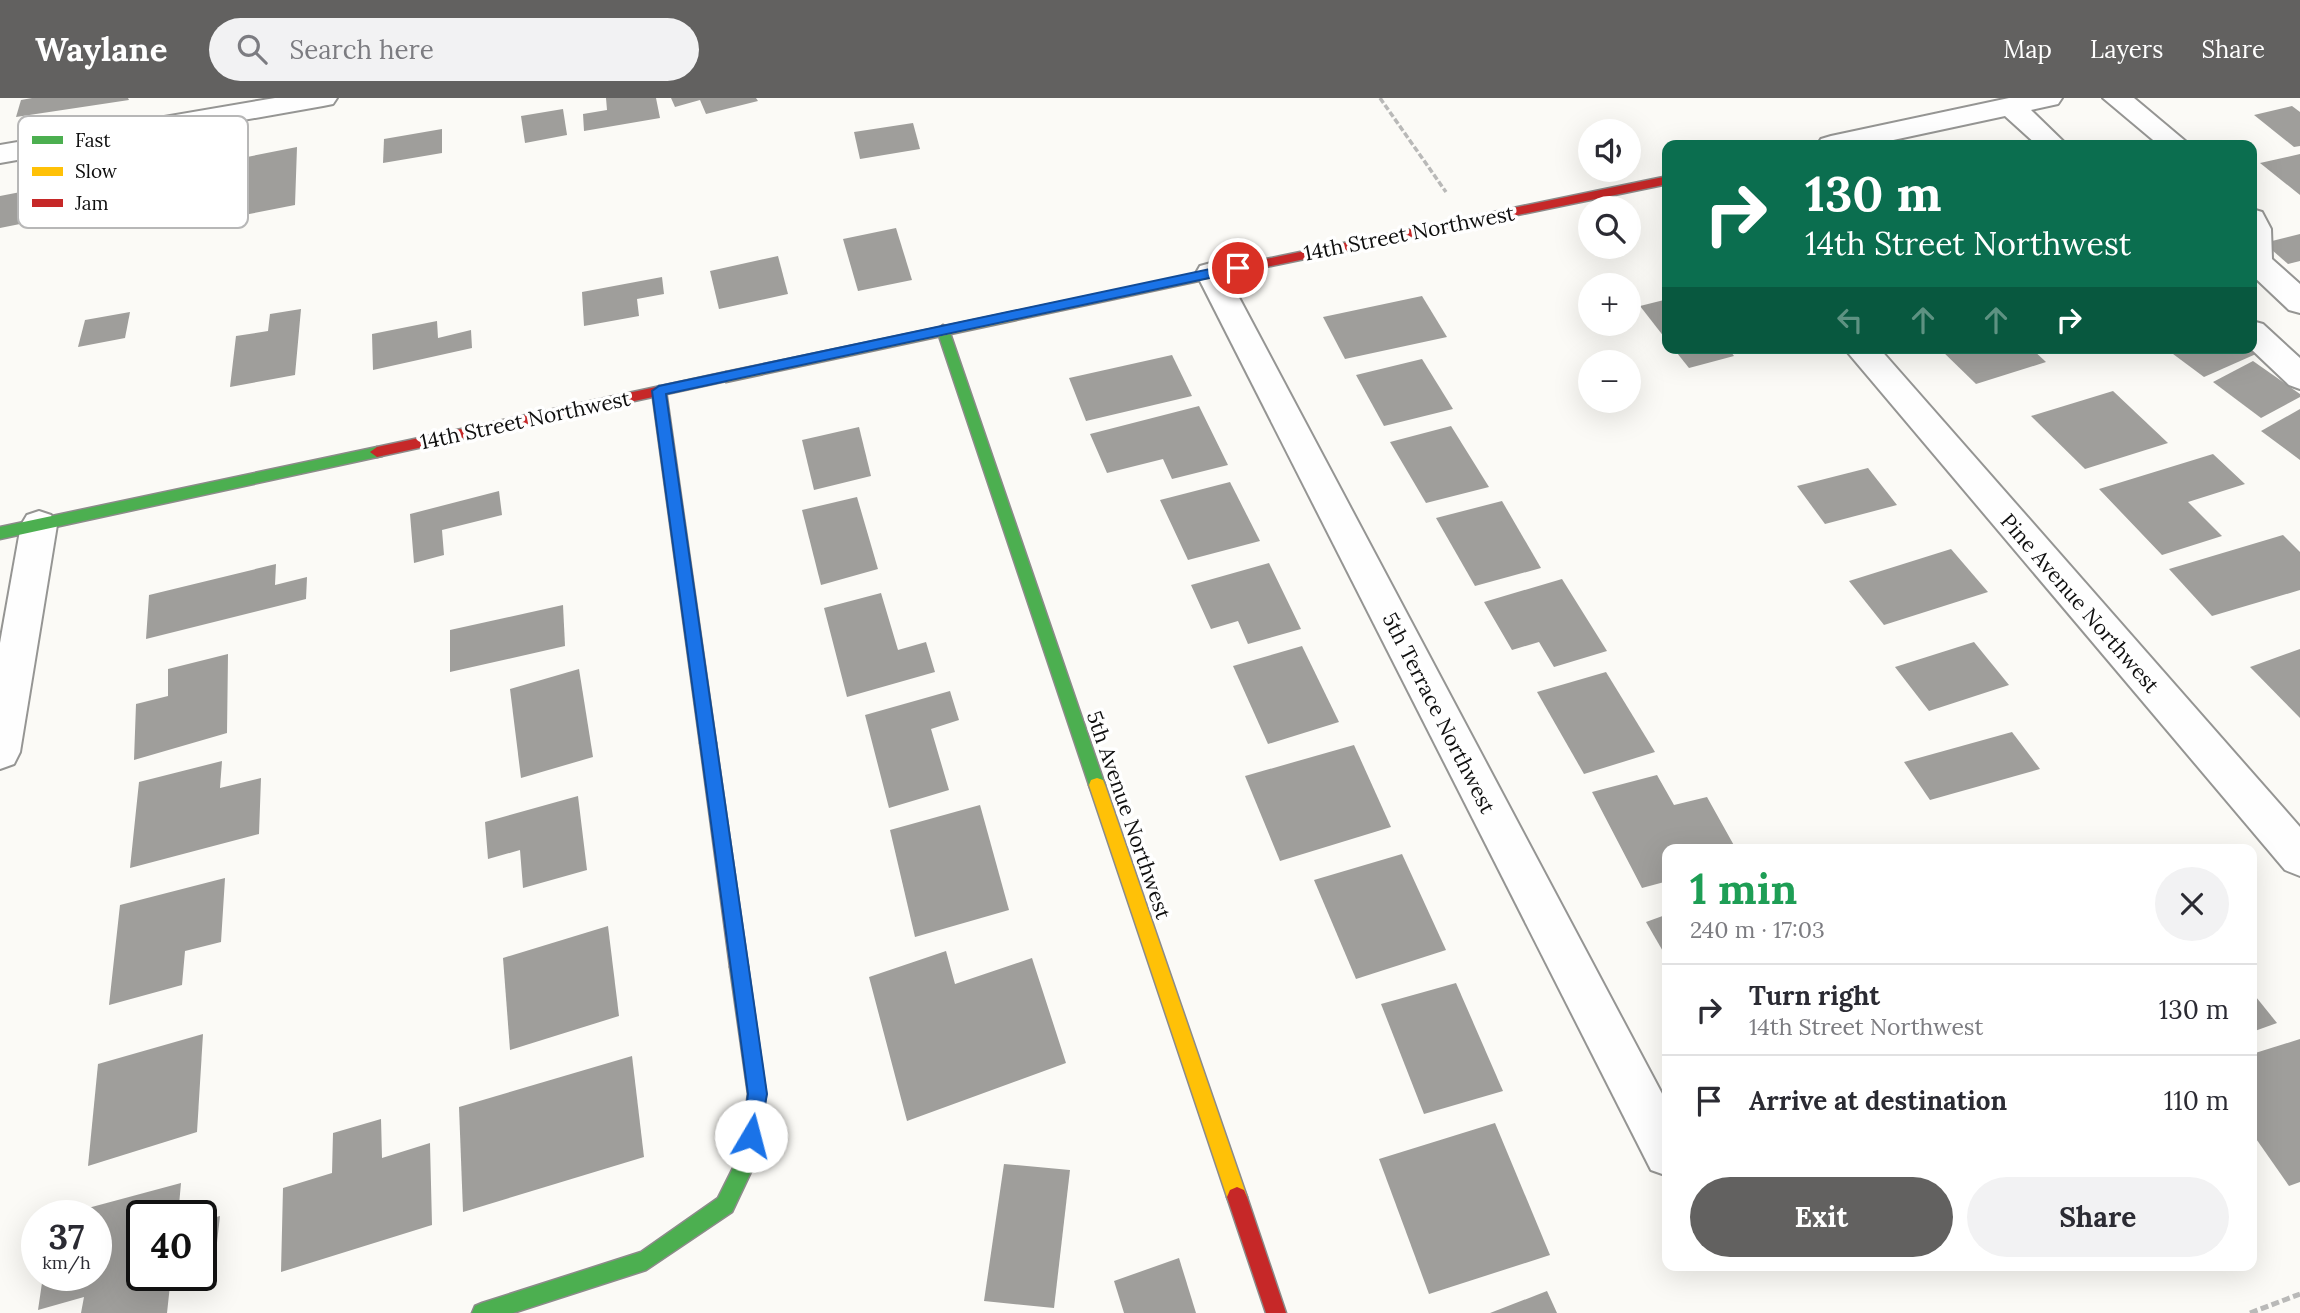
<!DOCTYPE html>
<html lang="en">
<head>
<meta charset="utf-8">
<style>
  body { margin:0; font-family:Lora,serif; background:#f2f2f3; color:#2b2b33; height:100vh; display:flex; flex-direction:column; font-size:26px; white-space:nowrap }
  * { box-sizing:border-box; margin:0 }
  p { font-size:23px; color:#7c7c81 }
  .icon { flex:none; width:38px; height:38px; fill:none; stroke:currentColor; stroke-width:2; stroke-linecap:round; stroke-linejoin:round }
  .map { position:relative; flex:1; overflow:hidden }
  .side { position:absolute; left:1662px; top:746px; width:595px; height:427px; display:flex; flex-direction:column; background:#fff; border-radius:14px; box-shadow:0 7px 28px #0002 }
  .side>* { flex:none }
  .hud { position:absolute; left:1662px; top:42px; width:595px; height:214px; border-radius:14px; box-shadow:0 7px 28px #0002; background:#0b6e4f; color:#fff; overflow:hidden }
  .fabs { position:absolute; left:1578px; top:21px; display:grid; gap:14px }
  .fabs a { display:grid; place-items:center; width:63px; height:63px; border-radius:50%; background:#fff; box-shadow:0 7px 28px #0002; font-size:35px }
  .speed { position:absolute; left:21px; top:1102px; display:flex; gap:14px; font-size:35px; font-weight:700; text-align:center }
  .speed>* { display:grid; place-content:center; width:91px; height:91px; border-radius:50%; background:#fff; box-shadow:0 7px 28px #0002; line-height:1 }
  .speed small { font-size:18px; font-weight:400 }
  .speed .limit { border:4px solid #111; border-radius:10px; background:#fff; color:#111 }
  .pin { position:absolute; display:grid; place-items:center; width:60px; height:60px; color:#fff; margin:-30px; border:4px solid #fff; border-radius:50%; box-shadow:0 2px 7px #0007 }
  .me { position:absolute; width:77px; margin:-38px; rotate:8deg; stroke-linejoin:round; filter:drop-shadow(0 0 5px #0008) }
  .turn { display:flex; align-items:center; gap:24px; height:147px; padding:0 28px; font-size:32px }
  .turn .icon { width:91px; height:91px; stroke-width:2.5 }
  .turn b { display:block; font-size:49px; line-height:60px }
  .lanes { display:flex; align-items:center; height:66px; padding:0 28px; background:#0003; justify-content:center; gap:35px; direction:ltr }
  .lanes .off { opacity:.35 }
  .round { display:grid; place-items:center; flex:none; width:74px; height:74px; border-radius:37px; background:#f2f2f3 }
  .summary { display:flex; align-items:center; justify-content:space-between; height:119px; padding:0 28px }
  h1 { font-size:42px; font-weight:700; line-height:52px; color:#1e9e55 }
  .button { display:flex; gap:14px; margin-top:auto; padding:14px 28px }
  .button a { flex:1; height:80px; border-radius:42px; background:#626160; color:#fff; font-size:28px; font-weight:700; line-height:80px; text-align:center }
  .button a+a { background:#f2f2f3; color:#2b2b33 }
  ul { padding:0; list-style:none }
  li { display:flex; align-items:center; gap:21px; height:91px; padding:0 28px; border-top:2px solid #e1e1e2 }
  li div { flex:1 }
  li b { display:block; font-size:26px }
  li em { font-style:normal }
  header { display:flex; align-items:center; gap:42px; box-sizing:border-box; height:98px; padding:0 35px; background:#626160; color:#fff }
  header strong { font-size:33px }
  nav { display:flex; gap:38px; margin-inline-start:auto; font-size:24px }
  .search { width:490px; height:63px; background:#f2f2f3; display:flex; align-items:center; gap:18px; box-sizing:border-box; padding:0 24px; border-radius:38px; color:#7c7c81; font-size:26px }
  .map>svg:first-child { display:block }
  .building { fill:#9f9e9b }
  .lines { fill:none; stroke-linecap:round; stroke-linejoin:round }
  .street-casing { stroke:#959593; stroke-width:4 }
  .fast-casing { stroke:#8c8b8a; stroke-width:3 }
  .slow-casing { stroke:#8c8b8a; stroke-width:3 }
  .jam-casing { stroke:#8c8b8a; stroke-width:3 }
  .path-far1 { stroke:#b9b9b8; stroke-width:3.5; stroke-dasharray:6 2.5; stroke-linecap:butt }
  .path { stroke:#b9b9b8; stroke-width:5; stroke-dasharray:8 3.5; stroke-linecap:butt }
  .street { fill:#fefefe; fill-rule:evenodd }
  .fast { fill:#4caf50; fill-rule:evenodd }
  .slow { fill:#ffc107; fill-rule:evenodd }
  .jam { fill:#c62828; fill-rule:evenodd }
  .route { fill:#1a73e8; stroke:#114b97; stroke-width:2 }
  .labels { text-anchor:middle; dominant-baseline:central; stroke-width:7; stroke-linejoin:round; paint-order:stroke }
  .street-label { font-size:21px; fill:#0f0f0f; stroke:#fff }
  .key { fill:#fff; stroke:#b7b7b7; stroke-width:2 }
  .key-label { font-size:19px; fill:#0f0f0f }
</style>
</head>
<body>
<header>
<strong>Waylane</strong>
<div class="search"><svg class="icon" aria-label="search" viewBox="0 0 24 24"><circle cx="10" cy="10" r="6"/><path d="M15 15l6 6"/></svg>Search here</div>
<nav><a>Map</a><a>Layers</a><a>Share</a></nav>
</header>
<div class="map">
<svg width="2300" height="1215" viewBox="0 0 2300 1215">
  <rect width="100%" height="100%" fill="#fbfaf6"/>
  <g class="building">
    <path d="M32 0H128L129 2 16 19 21 2Z"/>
    <path d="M606 0H656L660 20 584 33 583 16 607 12Z"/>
    <path d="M671 0H756L758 3 706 16 700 2 675 9Z"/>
    <path d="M2292 8 2300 14V48L2294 49 2254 17Z"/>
    <path d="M563 11 567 37 525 45 521 18Z"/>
    <path d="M913 25 920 51 860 61 854 34Z"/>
    <path d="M442 31V55L383 65 384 41Z"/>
    <path d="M297 49 295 107 244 117 245 102 193 112 196 82 246 73 247 59Z"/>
    <path d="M2300 56V97L2260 65Z"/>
    <path d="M41 90 35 123 0 130V98Z"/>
    <path d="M896 130 912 182 858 193 843 141Z"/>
    <path d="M2300 136V163L2288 166 2264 145Z"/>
    <path d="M778 158 788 196 719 211 710 173Z"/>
    <path d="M662 179 664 196 637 201 639 218 584 228 582 194Z"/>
    <path d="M1422 198 1447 239 1345 261 1323 219Z"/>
    <path d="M1668 201V244L1640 208Z"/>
    <path d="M301 211 295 277 230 289 236 238 268 233 270 216Z"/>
    <path d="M130 214 125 240 78 249 85 222Z"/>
    <path d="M437 223 438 240 471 232 472 250 373 272 372 236Z"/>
    <path d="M1673 250H1728L1734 258 1689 270Z"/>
    <path d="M1939 250H2031L2046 264 1976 286Z"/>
    <path d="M2176 250H2248L2256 256 2204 279 2169 253Z"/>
    <path d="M1172 257 1192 298 1086 323 1069 280Z"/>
    <path d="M1422 261 1453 311 1384 328 1356 277Z"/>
    <path d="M2253 263 2300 296V299L2261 320 2213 284Z"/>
    <path d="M2113 293 2168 345 2085 371 2031 318Z"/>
    <path d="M1199 308 1228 367 1172 381 1163 361 1107 375 1090 336Z"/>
    <path d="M2300 311V362L2261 333Z"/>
    <path d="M1451 328 1489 389 1426 405 1390 344Z"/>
    <path d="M859 329 871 378 814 392 802 342Z"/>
    <path d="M2213 356 2245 386 2188 404 2222 438 2162 457 2099 391Z"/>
    <path d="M1868 370 1897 407 1825 426 1797 388Z"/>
    <path d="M1230 384 1260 443 1188 462 1160 402Z"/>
    <path d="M499 393 502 417 442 432 444 457 414 465 410 416Z"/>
    <path d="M857 399 878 471 821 487 802 412Z"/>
    <path d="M1502 403 1541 470 1475 488 1436 420Z"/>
    <path d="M2283 437 2300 454V492L2212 518 2169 471Z"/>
    <path d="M1951 451 1988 494 1884 527 1849 483Z"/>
    <path d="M1269 465 1301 531 1248 546 1238 523 1211 531 1191 487Z"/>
    <path d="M276 466 275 487 307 479 306 501 146 541 149 497Z"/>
    <path d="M1562 481 1607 553 1554 569 1539 544 1512 552 1484 504Z"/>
    <path d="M881 495 898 552 926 544 935 574 847 599 824 510Z"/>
    <path d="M563 507 565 548 450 574V532Z"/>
    <path d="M1974 544 2009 587 1929 613 1895 569Z"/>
    <path d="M1302 548 1339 624 1268 646 1233 568Z"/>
    <path d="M2300 551V620L2250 569Z"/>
    <path d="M228 556 227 635 134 662 136 606 168 598V571Z"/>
    <path d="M579 571 593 659 521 680 510 591Z"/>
    <path d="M1606 574 1655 654 1584 676 1537 594Z"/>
    <path d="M950 593 959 622 931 631 949 692 889 710 865 617Z"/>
    <path d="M2012 634 2040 671 1930 702 1904 664Z"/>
    <path d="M1354 647 1391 729 1280 763 1245 678Z"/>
    <path d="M222 663 220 690 261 680 259 736 130 770 139 684Z"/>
    <path d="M1657 677 1674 707 1707 699 1736 751H1668V783L1642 790 1592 694Z"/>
    <path d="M578 698 587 772 523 790 520 752 488 761 485 724Z"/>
    <path d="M980 707 1009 812 915 839 890 732Z"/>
    <path d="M1402 756 1446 852 1356 881 1314 782Z"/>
    <path d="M225 780 221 844 185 853 182 887 109 907 120 807Z"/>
    <path d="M1668 816V862L1646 824Z"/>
    <path d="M608 828 619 918 510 952 503 860Z"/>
    <path d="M946 853 955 886 1032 860 1066 965 907 1023 869 879Z"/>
    <path d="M1456 885 1503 993 1424 1016 1381 906Z"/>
    <path d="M2252 894 2277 925 2252 934Z"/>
    <path d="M203 936 197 1034 88 1068 98 966Z"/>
    <path d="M2300 941V1084L2289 1088 2252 1035V956Z"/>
    <path d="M632 958 644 1059 463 1114 459 1009Z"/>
    <path d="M381 1021 382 1060 430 1045 432 1127 281 1174 283 1090 332 1075 333 1035Z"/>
    <path d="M1495 1025 1550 1157 1429 1196 1379 1061Z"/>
    <path d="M1004 1066 1070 1072 1054 1210 984 1203Z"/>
    <path d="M181 1085 178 1118H142V1178H171L167 1215H81L84 1199 38 1212 43 1178H96V1118L62 1117Z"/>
    <path d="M220 1118 215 1162 201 1166V1123Z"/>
    <path d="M1179 1160 1196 1215H1124L1114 1183Z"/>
    <path d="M1547 1193 1557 1215H1490Z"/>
  </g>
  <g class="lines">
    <defs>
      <g id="street">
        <path d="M275 0H337L333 6 323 8 0 65V47Z"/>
        <path d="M2009 0H2062L2058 6 2031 12 2067 47H2037L2005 18 1870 47H1817L1821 41 1831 38Z"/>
        <path d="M2103 0H2134L2190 47H2159Z"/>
        <path d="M2252 111 2262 114 2271 131 2272 161 2300 186V215L2289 212 2252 177Z"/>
        <path d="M1211 165 1222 168 1226 175 1668 1007V1078L1651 1072 1196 175 1200 168Z"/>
        <path d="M2252 223 2263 226 2300 260V291L2289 287 2250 250H2252Z"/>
        <path d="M1844 250H1879L2300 729V778L2285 772Z"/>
        <path d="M39 413 51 417 57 427 20 654 14 666 0 671V545L21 427 27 417Z"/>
      </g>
      <g id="fast">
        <path d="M943 227 949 232 1105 687 1103 692 1097 694 1091 692 1089 687 937 232Z"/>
        <path d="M659 288 666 293 716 645 714 650 708 652 702 650 700 645 652 293Z"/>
        <path d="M377 349 384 354 382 358 0 441V429Z"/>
        <path d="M739 860 745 863 748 869 766 996 758 1059 732 1114 646 1172 513 1215H472L475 1208 482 1205 641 1154 718 1100 739 1058 748 996 730 869 733 863Z"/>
      </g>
      <g id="slow">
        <path d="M1237 167 1243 171 1241 174 726 284 719 279 726 274Z"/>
        <path d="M1097 680 1103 682 1105 687 1247 1099 1244 1106 1237 1109 1230 1106 1227 1099 1089 687 1091 682Z"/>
      </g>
      <g id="jam">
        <path d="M1668 78V86L1237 175 1231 171 1237 167Z"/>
        <path d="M726 274 733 279 731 282 377 359 370 354 377 349Z"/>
        <path d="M708 638 714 640 716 645 748 869 745 875 739 878 733 875 730 869 700 645 702 640Z"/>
        <path d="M1237 1089 1244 1092 1247 1099 1286 1215H1266L1227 1099 1230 1092Z"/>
      </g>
    </defs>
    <use href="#street" class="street-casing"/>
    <use href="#fast" class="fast-casing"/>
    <use href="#slow" class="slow-casing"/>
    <use href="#jam" class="jam-casing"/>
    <path class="path-far1" d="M1380 0 1446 94"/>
    <path class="path" d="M2250 1215 2300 1196"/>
    <use href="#street" class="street"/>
    <use href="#fast" class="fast"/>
    <use href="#slow" class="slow"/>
    <use href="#jam" class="jam"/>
  </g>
  <path class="route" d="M1238 165 1244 170 1242 173 666 296 767 996 758 1045 751 1048 745 1045 742 1038 748 996 652 293 659 288Z"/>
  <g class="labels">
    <g class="street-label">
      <text transform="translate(1409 135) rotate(-11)">14th Street Northwest</text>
      <text transform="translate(525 322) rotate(-12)">14th Street Northwest</text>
      <text transform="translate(2080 505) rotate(49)">Pine Avenue Northwest</text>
      <text transform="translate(1439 615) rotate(63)">5th Terrace Northwest</text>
      <text transform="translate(1129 717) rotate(71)">5th Avenue Northwest</text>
    </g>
  </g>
  <rect x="18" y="18" width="230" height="112" rx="10" class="key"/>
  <rect x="32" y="38" width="31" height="8" fill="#4caf50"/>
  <rect x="32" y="69" width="31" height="9" fill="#ffc107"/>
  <rect x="32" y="101" width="31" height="8" fill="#c62828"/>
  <g class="key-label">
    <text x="75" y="49">Fast</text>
    <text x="75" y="80">Slow</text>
    <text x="75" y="112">Jam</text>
  </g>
</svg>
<div class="fabs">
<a><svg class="icon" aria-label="sound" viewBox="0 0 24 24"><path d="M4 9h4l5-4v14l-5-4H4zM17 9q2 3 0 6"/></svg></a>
<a><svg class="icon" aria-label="search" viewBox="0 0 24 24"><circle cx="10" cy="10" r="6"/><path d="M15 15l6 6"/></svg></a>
<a>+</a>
<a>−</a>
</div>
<div class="speed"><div>37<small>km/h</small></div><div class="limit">40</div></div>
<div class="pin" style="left:1238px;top:170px;background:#d93025"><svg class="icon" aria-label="arrive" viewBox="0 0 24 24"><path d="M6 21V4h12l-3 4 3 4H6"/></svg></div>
<svg class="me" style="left:751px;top:1038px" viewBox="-20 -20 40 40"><circle r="19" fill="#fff"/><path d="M0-13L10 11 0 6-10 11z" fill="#1a73e8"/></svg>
<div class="hud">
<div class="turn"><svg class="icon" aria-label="right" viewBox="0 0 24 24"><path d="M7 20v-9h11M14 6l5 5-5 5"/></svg><div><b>130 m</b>14th Street Northwest</div></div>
<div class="lanes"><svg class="icon off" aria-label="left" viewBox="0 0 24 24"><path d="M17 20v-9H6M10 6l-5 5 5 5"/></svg><svg class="icon off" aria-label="ahead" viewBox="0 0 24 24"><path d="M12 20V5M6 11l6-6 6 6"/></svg><svg class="icon off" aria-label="ahead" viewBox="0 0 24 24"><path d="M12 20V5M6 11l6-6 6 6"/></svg><svg class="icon" aria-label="right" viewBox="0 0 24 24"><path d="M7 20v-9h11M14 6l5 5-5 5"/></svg></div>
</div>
<section class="side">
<div class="summary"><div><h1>1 min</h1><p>240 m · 17:03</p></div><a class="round"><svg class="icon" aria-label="close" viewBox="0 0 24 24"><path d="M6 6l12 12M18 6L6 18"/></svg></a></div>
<ul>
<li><svg class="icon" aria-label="right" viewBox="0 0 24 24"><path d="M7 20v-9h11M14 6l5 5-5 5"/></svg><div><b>Turn right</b><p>14th Street Northwest</p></div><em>130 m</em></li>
<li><svg class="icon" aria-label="arrive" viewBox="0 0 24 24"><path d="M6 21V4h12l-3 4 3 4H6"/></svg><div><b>Arrive at destination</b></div><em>110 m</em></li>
</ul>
<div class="button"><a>Exit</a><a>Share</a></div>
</section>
</div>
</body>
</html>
